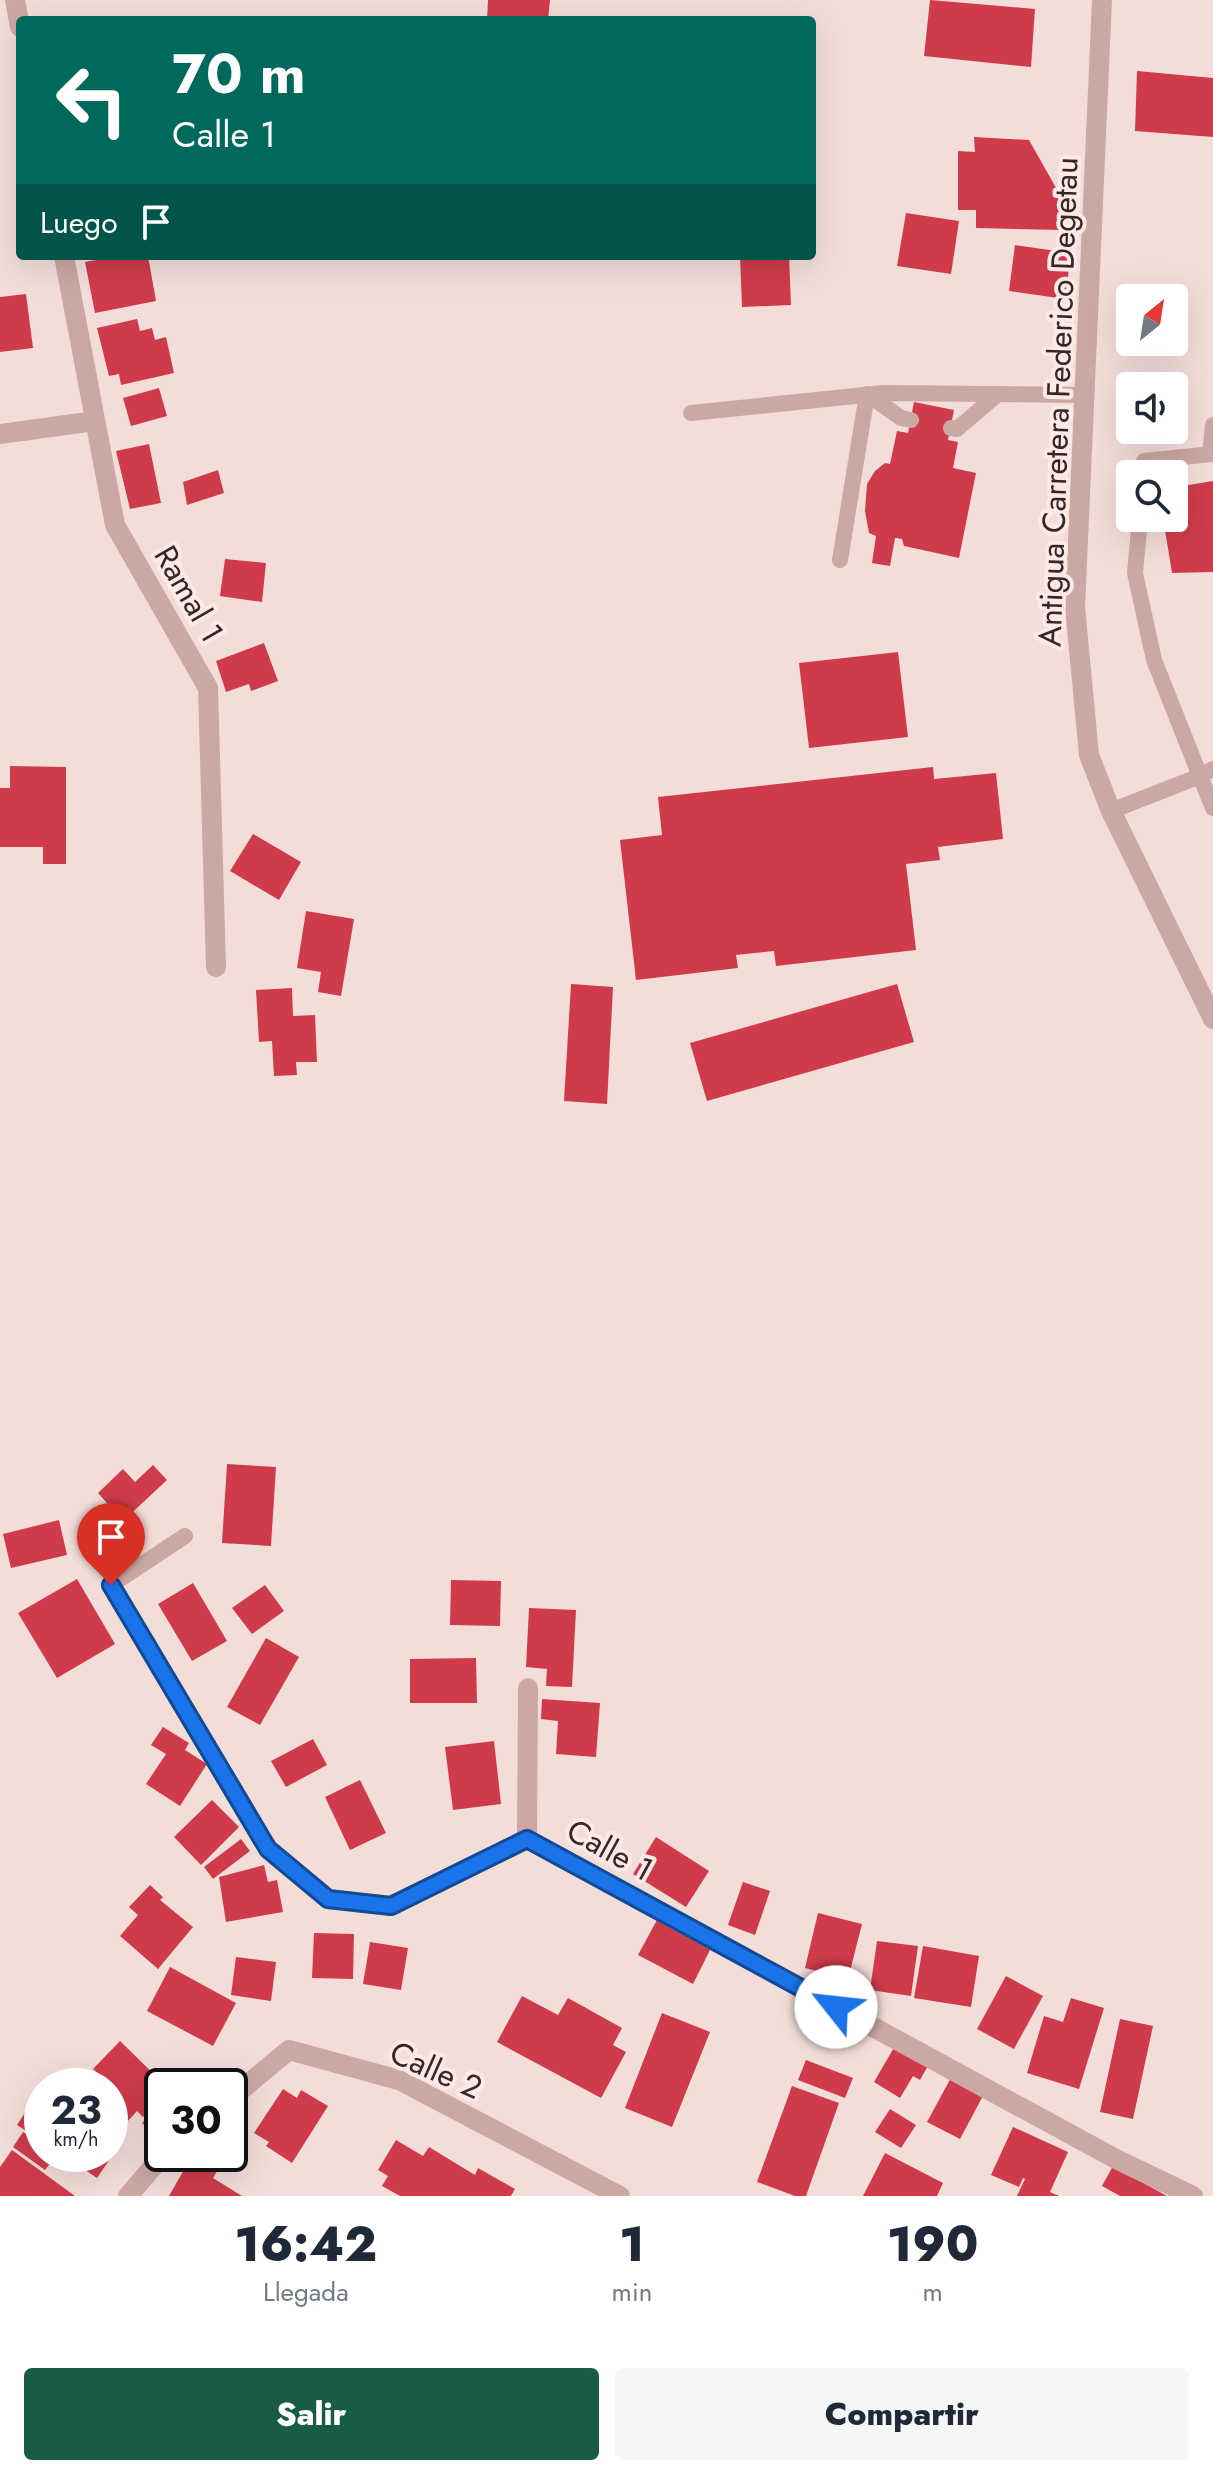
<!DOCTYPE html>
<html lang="es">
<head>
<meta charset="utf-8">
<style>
  body { margin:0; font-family:Jost,sans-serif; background:#f6f6f7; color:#1f2937; height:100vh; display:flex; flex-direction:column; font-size:30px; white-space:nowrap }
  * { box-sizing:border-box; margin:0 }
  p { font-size:26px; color:#747a83 }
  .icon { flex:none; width:44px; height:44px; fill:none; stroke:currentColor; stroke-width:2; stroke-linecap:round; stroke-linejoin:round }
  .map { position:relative; height:2196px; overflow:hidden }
  .details { display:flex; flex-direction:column; background:#fff; flex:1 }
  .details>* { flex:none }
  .guide { position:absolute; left:16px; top:16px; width:800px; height:244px; border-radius:8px; box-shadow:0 8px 32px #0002; background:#00695c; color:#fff; overflow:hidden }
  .needle { width:52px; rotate:30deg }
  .controls { position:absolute; left:1116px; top:284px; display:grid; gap:16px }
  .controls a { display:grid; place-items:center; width:72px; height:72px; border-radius:8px; background:#fff; box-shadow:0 8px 32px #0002; font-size:40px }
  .speed { position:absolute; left:24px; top:2068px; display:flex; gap:16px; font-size:40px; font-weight:700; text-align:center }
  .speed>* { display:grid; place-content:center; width:104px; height:104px; border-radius:50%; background:#fff; box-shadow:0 8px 32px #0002; line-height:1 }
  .speed small { font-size:20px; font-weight:400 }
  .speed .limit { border:4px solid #111; border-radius:12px; background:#fff; color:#111 }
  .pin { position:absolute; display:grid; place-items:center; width:68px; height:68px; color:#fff; margin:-82px -34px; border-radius:50% 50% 50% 0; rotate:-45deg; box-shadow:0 0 8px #0007 }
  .pin .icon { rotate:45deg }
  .me { position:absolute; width:88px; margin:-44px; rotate:299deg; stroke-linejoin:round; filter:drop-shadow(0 0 6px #0008) }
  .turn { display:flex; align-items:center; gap:28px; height:168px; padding:0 24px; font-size:36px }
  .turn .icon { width:104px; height:104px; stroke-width:2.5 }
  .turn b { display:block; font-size:56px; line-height:68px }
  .then { display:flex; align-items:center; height:76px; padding:0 24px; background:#0003; gap:16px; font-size:30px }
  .eta { display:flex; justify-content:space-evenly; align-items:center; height:136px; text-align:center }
  .eta b { font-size:48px; font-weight:800; line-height:56px }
  .primary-button { display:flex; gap:16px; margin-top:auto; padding:16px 24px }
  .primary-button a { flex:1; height:92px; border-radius:8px; background:#185c48; color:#fff; font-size:32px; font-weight:800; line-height:92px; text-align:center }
  .primary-button a+a { background:#f6f6f7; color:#1f2937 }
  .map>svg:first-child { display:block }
  .building { fill:#d03b4b }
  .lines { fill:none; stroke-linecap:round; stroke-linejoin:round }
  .service { stroke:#cca8a4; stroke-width:16 }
  .minor { stroke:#cca8a4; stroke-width:20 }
  .tertiary { stroke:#cca8a4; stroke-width:20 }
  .route-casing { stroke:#114b97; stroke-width:20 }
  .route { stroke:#1a73e8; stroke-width:14 }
  .labels { text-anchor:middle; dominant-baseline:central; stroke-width:8; stroke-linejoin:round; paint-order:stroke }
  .street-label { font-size:32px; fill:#372627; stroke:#fbe9e5 }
</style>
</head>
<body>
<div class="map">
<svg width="1213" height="2196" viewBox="0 0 1213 2196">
  <rect width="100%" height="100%" fill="#f3ddd9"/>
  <g class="building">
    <path d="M488 0H550L548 20H487Z"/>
    <path d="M930 0 1035 9 1031 67 924 56Z"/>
    <path d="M1137 71 1213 78V137L1135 131Z"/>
    <path d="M974 137 1029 140 1064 202 1061 230 976 228V210H958V151L975 152Z"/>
    <path d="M906 213 959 221 951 274 897 266Z"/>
    <path d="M1015 245 1071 253 1065 299 1009 291Z"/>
    <path d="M118 256H148L156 301 95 313 85 262Z"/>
    <path d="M740 256H789L791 305 742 307Z"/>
    <path d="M26 294 33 348 0 352V297Z"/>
    <path d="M137 319 140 331 152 328 155 340 166 337 174 373 121 385 119 374 109 376 97 328Z"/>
    <path d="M159 388 167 416 131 426 123 398Z"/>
    <path d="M914 402 954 410 948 440 958 442 953 468 976 473 959 558 904 546 902 539 895 538 890 566 872 563 876 536 869 533 865 511 867 484 875 471 885 463 890 464 897 431 908 433Z"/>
    <path d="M149 444 161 503 130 509 116 451Z"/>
    <path d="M218 470 224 493 187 505 183 482Z"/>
    <path d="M1213 481V572L1172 573 1163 518H1174V510L1186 509 1183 486Z"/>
    <path d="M225 559 266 563 262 602 220 596Z"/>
    <path d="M264 643 278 681 251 691 249 684 226 692 216 661Z"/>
    <path d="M898 652 908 737 809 748 799 663Z"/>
    <path d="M10 766 66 767V864H43V847H0V788H10Z"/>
    <path d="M933 767 934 779 996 773 1003 839 938 847 940 860 906 864 916 950 776 966 774 951 736 955 738 968 636 980 620 840 662 835 658 797Z"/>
    <path d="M253 834 301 862 279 900 230 871Z"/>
    <path d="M306 911 354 919 341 996 318 992 321 972 297 968Z"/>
    <path d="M571 984 613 987 607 1104 564 1101Z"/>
    <path d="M897 984 914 1042 707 1101 690 1043Z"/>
    <path d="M292 988 293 1016 315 1015 317 1062H296L297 1075 274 1076 272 1041 259 1042 256 990Z"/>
    <path d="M227 1464 276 1467 271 1546 222 1543Z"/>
    <path d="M153 1465 167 1480 123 1521 98 1493 123 1469 135 1482Z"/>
    <path d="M59 1520 67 1555 11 1568 3 1534Z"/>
    <path d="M77 1579 115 1644 57 1678 18 1613Z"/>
    <path d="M451 1580 501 1581 500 1626 450 1625Z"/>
    <path d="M193 1583 227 1641 192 1661 158 1604Z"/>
    <path d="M265 1585 284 1611 252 1634 232 1608Z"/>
    <path d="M529 1608 576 1610 572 1687 546 1686 547 1669 526 1667Z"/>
    <path d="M266 1638 299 1657 260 1725 227 1707Z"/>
    <path d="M476 1658 477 1703H410V1659Z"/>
    <path d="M542 1699 600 1703 596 1757 556 1754 558 1721 541 1719Z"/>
    <path d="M163 1727 189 1743 185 1750 207 1764 180 1806 146 1784 166 1754 151 1745Z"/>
    <path d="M313 1739 327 1765 286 1787 271 1761Z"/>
    <path d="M494 1741 501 1804 453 1810 445 1747Z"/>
    <path d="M360 1780 386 1833 350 1850 325 1797Z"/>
    <path d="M212 1800 239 1827 201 1865 174 1837Z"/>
    <path d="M656 1837 709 1871 686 1907 633 1874Z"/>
    <path d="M241 1839 250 1851 213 1879 204 1867Z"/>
    <path d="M264 1865 268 1882 277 1880 283 1912 226 1922 219 1877Z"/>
    <path d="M743 1882 770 1891 755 1935 728 1925Z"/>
    <path d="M150 1885 163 1897 160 1900 193 1927 158 1969 120 1936 138 1915 129 1907Z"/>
    <path d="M818 1913 862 1924 848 1979 805 1968Z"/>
    <path d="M657 1920 711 1948 693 1984 638 1955Z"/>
    <path d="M314 1933 354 1934 353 1979 312 1978Z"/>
    <path d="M877 1941 918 1946 911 1996 870 1990Z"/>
    <path d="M370 1942 408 1948 401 1990 363 1984Z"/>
    <path d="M923 1946 979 1956 971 2007 914 1998Z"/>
    <path d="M236 1957 276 1962 271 2001 231 1995Z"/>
    <path d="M170 1967 236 2003 213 2046 147 2011Z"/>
    <path d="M1006 1976 1043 1996 1014 2049 977 2029Z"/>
    <path d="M522 1996 558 2015 568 1998 622 2028 613 2045 626 2052 601 2098 497 2042Z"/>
    <path d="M1071 1998 1104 2008 1079 2089 1027 2073 1044 2016 1063 2022Z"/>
    <path d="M662 2013 710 2032 672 2127 625 2108Z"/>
    <path d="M1120 2019 1153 2026 1133 2119 1100 2112Z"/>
    <path d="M120 2041 166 2086H162V2097L143 2117 137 2111 117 2133 110 2126V2086H106L109 2083 93 2069Z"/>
    <path d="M896 2044 929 2064 920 2080 913 2076 900 2098 874 2082Z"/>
    <path d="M806 2060 853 2078 845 2098 798 2080Z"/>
    <path d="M953 2074 985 2092 960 2139 927 2122Z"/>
    <path d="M792 2086 839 2103 806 2196H795L757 2182Z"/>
    <path d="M283 2089 297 2098 301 2090 328 2106 292 2163 266 2146 269 2142 254 2133Z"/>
    <path d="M35 2097 42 2101V2141L17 2125Z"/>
    <path d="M162 2103V2136L159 2139 142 2123Z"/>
    <path d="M890 2109 916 2125 901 2148 875 2132Z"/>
    <path d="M1013 2127 1068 2152 1050 2192 1059 2196H1017L1025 2179 1023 2178 1019 2187 991 2175Z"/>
    <path d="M23 2132 42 2145V2154H57L45 2170 13 2147Z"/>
    <path d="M396 2140 423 2156 429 2147 475 2175 478 2168 515 2189 511 2196H400L382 2186 388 2176 378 2170Z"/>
    <path d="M110 2147 116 2150 97 2178 61 2154H110Z"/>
    <path d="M12 2150 75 2196H0V2167Z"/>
    <path d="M885 2153 943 2183 937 2196H863Z"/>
    <path d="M193 2154H199L219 2168 213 2178 242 2196H169Z"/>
    <path d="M1113 2166 1167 2196H1120L1102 2186Z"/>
  </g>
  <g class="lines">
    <g class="service">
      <path d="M691 413 884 393 1085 395"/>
      <path d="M951 428 957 429 998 394"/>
      <path d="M1210 454 1213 425"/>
      <path d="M1143 474 1144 461 1213 454"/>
      <path d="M840 560 867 394 901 418 911 420"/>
      <path d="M1213 769 1200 776 1213 808"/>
      <path d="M1111 811 1200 776 1154 660 1135 573 1140 518"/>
      <path d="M111 1585 185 1536"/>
    </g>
    <g class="minor">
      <path d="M15 0 20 27"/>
      <path d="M64 256 115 525 208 688 216 967"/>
      <path d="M0 434 95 421"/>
      <path d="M111 1585 268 1849 328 1899 391 1906 527 1839 1116 2159 1193 2196"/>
      <path d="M527 1839 528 1688"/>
      <path d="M230 2099 289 2050 399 2080 620 2196"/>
      <path d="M128 2196 164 2154"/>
    </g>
    <path class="tertiary" d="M1102 0 1075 607 1089 755 1111 811 1213 1019"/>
  </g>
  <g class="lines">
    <defs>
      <path id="route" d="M111 1585 268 1849 328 1899 391 1906 527 1839 836 2007"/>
    </defs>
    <use href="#route" class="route-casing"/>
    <use href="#route" class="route"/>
  </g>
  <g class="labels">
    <g class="street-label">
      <text transform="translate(1058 402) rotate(-88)">Antigua Carretera Federico Degetau</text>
      <text transform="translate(189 594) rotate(60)">Ramal 1</text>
      <text transform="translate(610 1850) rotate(29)">Calle 1</text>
      <text transform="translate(436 2070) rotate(24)">Calle 2</text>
    </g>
  </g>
</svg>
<div class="controls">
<a><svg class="needle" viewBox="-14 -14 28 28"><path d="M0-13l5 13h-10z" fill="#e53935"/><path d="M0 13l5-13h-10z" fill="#747a83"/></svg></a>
<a><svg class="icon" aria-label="sound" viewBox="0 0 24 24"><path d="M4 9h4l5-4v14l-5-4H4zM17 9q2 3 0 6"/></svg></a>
<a><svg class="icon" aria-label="search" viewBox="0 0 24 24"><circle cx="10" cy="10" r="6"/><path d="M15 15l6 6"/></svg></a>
</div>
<div class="speed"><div>23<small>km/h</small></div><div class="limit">30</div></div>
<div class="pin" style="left:111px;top:1585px;background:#d93025"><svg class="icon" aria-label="arrive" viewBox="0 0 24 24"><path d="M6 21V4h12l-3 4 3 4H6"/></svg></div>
<svg class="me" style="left:836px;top:2007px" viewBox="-20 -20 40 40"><circle r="19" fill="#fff"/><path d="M0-13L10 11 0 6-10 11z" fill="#1a73e8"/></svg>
<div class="guide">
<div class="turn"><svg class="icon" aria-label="left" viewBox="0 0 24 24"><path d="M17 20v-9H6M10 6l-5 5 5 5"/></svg><div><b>70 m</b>Calle 1</div></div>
<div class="then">Luego<svg class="icon" aria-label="arrive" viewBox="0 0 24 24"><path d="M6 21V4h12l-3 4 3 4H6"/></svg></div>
</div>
</div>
<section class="details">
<div class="eta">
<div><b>16:42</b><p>Llegada</p></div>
<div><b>1</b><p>min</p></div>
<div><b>190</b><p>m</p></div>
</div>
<div class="primary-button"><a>Salir</a><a>Compartir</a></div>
</section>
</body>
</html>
